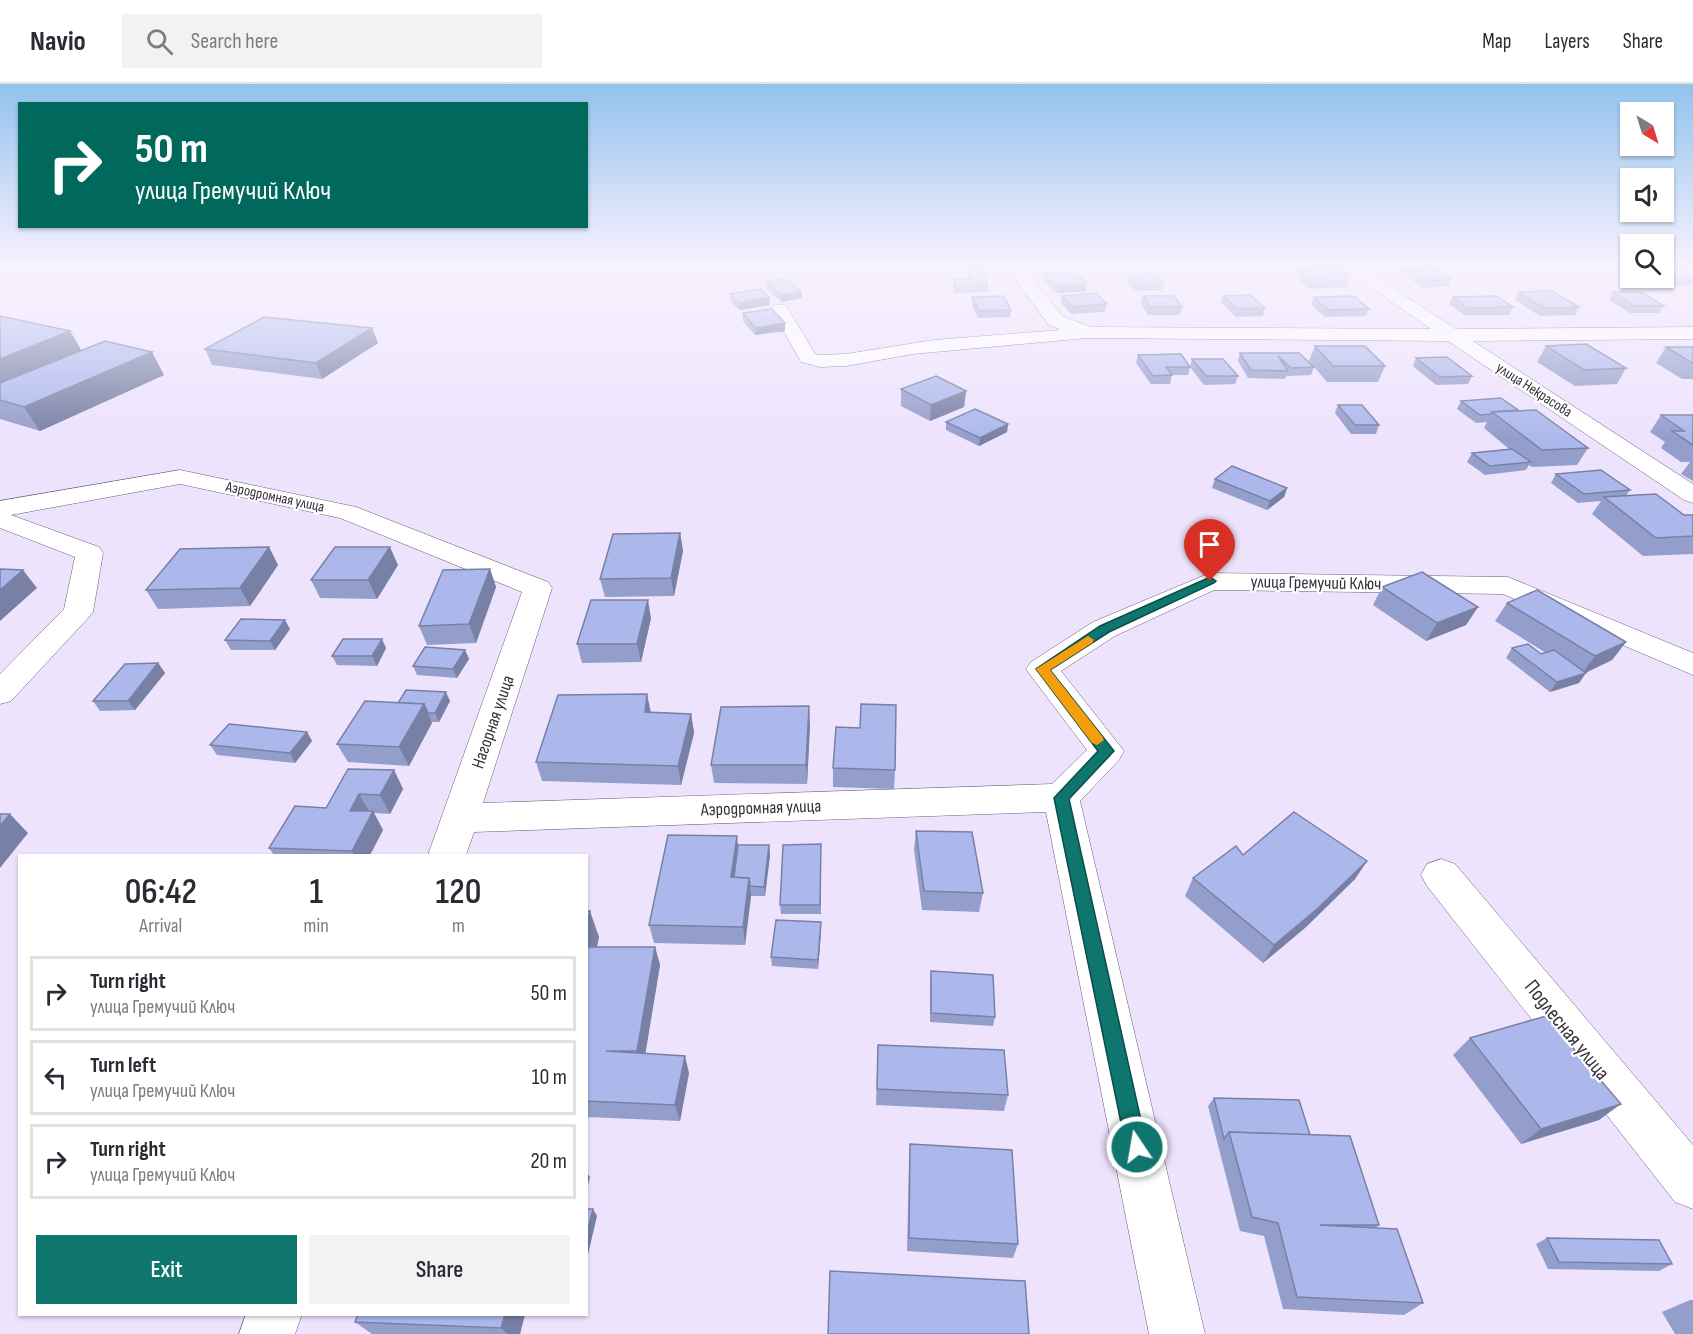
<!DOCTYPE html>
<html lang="en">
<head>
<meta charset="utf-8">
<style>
  body { margin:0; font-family:"Sofia Sans Condensed",sans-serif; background:#f2f2f3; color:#2b2b33; height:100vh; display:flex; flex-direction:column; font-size:22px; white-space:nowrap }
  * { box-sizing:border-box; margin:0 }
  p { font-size:20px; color:#7c7c81 }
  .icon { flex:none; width:33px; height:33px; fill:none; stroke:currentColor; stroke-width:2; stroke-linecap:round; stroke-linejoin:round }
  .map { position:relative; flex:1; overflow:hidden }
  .drawer { position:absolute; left:18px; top:770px; width:570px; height:462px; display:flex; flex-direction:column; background:#fff; border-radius:0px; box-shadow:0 2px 4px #0004 }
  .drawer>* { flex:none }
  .hud { position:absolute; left:18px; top:18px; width:570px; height:126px; border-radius:0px; box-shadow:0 2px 4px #0004; background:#00695c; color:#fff; overflow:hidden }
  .needle { width:39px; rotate:142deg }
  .controls { position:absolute; left:1620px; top:18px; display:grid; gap:12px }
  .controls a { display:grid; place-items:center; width:54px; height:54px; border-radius:0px; background:#fff; box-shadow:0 2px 4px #0004; font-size:30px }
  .pin { position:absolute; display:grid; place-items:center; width:51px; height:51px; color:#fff; margin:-62px -26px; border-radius:50% 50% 50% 0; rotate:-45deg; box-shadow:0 0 6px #0007 }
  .pin .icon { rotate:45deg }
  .me { position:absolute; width:66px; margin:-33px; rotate:348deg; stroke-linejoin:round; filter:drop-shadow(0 0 4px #0008) }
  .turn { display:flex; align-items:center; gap:21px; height:126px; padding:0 18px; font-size:27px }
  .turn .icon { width:78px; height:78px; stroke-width:2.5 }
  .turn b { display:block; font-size:42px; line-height:51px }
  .eta { display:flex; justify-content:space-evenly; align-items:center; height:102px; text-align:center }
  .eta b { font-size:36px; font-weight:600; line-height:42px }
  .button { display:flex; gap:12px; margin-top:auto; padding:12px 18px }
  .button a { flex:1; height:69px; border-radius:0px; background:#0f766e; color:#fff; font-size:24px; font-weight:600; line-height:69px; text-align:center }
  .button a+a { background:#f2f2f3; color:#2b2b33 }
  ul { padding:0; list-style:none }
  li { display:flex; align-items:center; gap:18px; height:75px; margin:0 12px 9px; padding:0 6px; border:3px solid #e1e1e2; border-radius:0px }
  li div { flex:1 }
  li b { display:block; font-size:22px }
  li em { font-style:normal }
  header { display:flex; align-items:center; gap:36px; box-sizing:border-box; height:84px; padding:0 30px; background:#fff; border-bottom:2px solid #e1e1e2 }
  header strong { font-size:28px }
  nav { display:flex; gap:33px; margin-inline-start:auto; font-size:21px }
  .search { width:420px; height:54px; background:#f2f2f3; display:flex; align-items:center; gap:15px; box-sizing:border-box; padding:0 21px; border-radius:0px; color:#7c7c81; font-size:22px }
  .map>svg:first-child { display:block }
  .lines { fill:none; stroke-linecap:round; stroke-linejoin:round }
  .minor-casing { stroke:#675e74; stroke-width:1 }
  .tertiary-casing { stroke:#675e74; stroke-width:1 }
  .minor { fill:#fff; fill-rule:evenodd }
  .tertiary { fill:#fff; fill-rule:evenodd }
  .wall { fill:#949ecb }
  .shaded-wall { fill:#7881a5 }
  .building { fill:#acb8ec; stroke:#7881a5; stroke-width:1.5 }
  .route { fill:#0f766e; stroke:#0a4d48; stroke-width:1.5 }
  .slow { fill:#f59e0b }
  .labels { text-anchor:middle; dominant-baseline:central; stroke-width:4.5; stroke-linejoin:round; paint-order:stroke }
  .far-street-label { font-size:15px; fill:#35313b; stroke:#fff }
  .street-label { font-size:18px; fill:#35313b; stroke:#fff }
  .near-street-label { font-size:21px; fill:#35313b; stroke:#fff }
</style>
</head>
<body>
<header>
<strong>Navio</strong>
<div class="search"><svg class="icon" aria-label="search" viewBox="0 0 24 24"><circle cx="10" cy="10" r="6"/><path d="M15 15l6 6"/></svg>Search here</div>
<nav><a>Map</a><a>Layers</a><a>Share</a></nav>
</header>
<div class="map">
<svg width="1693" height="1250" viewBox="0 0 1693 1250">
  <rect width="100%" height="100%" fill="#ede3fd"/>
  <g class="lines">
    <defs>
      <g id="minor">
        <path d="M1004 180H1021L1062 232 1091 243 1431 245 1337 180H1356L1456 245 1693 243V255L1473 257 1693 400V419L1684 416 1448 257 1087 254 913 270 846 282 820 283 801 278 771 225 774 221H786L815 270 820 271 846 270 934 256 1060 246 1048 240Z"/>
        <path d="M180 386 356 423 548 498 552 504 483 719 1052 700 1087 666 1031 592 1026 585 1031 578 1093 538 1210 489 1508 493 1693 569V591L1503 510 1214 506 1115 552 1061 587 1124 667 1119 676 1080 717 1205 1250H1149L1046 728 474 748 466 771H428L522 508 340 434 180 400 0 433V417Z"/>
        <path d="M1441 775 1455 780 1693 1061V1125L1675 1118 1427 802 1421 791 1427 780Z"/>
        <path d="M246 1230H302L295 1250H239Z"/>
      </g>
      <path id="tertiary" d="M0 427 99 463 103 469 93 528 88 534 11 617 0 620V590L64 525 75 473 0 444Z"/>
    </defs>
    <use href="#minor" class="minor-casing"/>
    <use href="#tertiary" class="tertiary-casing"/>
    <use href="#minor" class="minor"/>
    <use href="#tertiary" class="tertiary"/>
  </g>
  <g class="wall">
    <path d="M938 180H972L971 182 940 183Z"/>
    <path d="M1028 180H1070V182L1031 183Z"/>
    <path d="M1286 180H1338L1351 189 1346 203 1309 205 1298 196 1300 190Z"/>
    <path d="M1389 180H1439L1442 182 1439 189 1451 195 1448 202 1424 204 1407 194 1409 190H1402Z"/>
    <path d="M967 184 988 201 987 208 955 209 953 202 954 195H967L966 191Z"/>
    <path d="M1664 186 1693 187V201L1670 202 1653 194H1664Z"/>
    <path d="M1044 190 1086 207 1057 209 1043 197Z"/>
    <path d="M1129 191 1164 199 1162 206 1135 207 1127 199Z"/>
    <path d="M766 198 801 207 802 214 782 218 766 205Z"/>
    <path d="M1518 208 1579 223 1575 231 1540 232 1515 216Z"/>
    <path d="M1613 208 1664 222 1659 229H1630L1609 216Z"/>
    <path d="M730 210 770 221 740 226 731 218Z"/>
    <path d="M1062 212 1107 220 1105 228 1071 230 1061 219Z"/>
    <path d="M1143 212 1182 223 1180 231H1148L1141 219Z"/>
    <path d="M1223 212 1265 224 1263 232 1236 233 1221 219Z"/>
    <path d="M972 213 1011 226 1010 233 978 234 972 221Z"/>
    <path d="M1314 213 1369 225 1366 232 1325 233 1311 221Z"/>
    <path d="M1453 213 1513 223 1509 231H1464L1449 220Z"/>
    <path d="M743 229 785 247 755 251 743 237Z"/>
    <path d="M0 232 70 247 81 266 164 291 40 347 0 335Z"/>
    <path d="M372 244 378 259 322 295 212 281 205 265Z"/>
    <path d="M1315 262 1385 282 1378 298H1327L1309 277Z"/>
    <path d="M1546 262 1626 284 1617 300 1575 302 1537 278Z"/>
    <path d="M1666 263H1693V295H1682L1656 279Z"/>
    <path d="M1240 269H1299L1314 283 1311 291 1288 292 1287 291 1285 295 1248 294 1238 277Z"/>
    <path d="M1138 271 1190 283 1188 291H1172L1170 300H1151L1136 279Z"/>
    <path d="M1416 274 1472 292 1468 300 1436 301 1413 282Z"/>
    <path d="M1192 275 1238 292 1235 300 1204 301 1190 283Z"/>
    <path d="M901 305 966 307 964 323 930 337 901 322Z"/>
    <path d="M1461 317 1518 326 1588 364 1577 381 1532 383 1529 381 1526 386 1485 391 1467 378 1472 369 1509 365 1484 344 1487 338 1476 339 1457 325Z"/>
    <path d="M1338 321 1379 341 1376 350H1351L1335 329Z"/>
    <path d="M1661 331H1693V397L1681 390 1690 378H1681L1661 364 1665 358 1650 348Z"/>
    <path d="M946 338 1008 340 1007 348 979 362 946 346Z"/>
    <path d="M1556 390 1630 406 1626 412 1684 431H1693V470L1643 472 1592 430 1601 417 1578 419 1551 399Z"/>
    <path d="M1215 395 1287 404 1284 413 1267 426 1212 404Z"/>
    <path d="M680 449 683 467 674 512 605 513 600 495Z"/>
    <path d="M278 481 250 522 158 525 146 506Z"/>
    <path d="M398 481 377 515 320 514 311 496Z"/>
    <path d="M490 485 496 503 476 559 427 561 419 542Z"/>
    <path d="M1382 503 1478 523 1466 541 1426 557 1373 521Z"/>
    <path d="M1507 519 1626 558 1612 576 1585 589 1579 599 1550 608 1506 574 1512 564 1541 570 1546 569 1495 537Z"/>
    <path d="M651 534 641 578 582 579 577 560Z"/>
    <path d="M290 545 275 566H231L225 556Z"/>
    <path d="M386 564 377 582 337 581 332 572Z"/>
    <path d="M465 566 469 575 457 594 417 591 413 582Z"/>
    <path d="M158 579 165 589 135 626 100 627 93 617Z"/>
    <path d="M450 617 439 638H432L409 682 348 678 337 660 398 619Z"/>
    <path d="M651 628 691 630 694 649 681 701 542 697 536 678Z"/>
    <path d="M810 641 807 700 714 699 711 681Z"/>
    <path d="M860 644 895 686 894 705 833 703V684Z"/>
    <path d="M307 648 312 657 295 679 217 671 210 661Z"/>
    <path d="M394 686 403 705 390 730 374 729 383 746 370 771H274L269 764 326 724Z"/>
    <path d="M916 747 983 809 979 828 922 826 914 766Z"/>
    <path d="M821 760V830H781L780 821Z"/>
    <path d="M738 761H769L770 771 765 812H751L745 861 654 859 649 841Z"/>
    <path d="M1243 771 1367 777 1355 795 1306 843 1263 879 1185 812 1193 794Z"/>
    <path d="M586 827 599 853 597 863H655L660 881 645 970 689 989 680 1037 586 1033Z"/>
    <path d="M821 838V847L818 885 772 882 771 873Z"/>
    <path d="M931 887 995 933 993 942 930 938V896Z"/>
    <path d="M1470 954 1599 1036 1521 1060 1453 971Z"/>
    <path d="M878 961 1008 1011 1004 1027 876 1021Z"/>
    <path d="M1214 1014 1310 1051 1379 1141 1376 1144 1423 1219 1404 1231 1283 1225 1264 1152 1240 1147 1208 1022Z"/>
    <path d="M910 1060 1018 1160 1013 1174 907 1167 909 1075Z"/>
    <path d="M1547 1154 1672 1180 1659 1187 1548 1185 1536 1160Z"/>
    <path d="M1690 1216H1693V1250H1675L1662 1228Z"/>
    <path d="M525 1230 520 1250H372L355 1238Z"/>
  </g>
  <g class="shaded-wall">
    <path d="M1087 199 1086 207 1057 209 1058 202Z"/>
    <path d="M801 207 802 214 782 218 781 211Z"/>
    <path d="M769 213 770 221 740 226 739 219Z"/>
    <path d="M785 239V247L755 251V244Z"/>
    <path d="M372 244 378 259 322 295 316 279Z"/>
    <path d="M70 247 87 276 0 313V275Z"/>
    <path d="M152 268 164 291 40 347 24 323Z"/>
    <path d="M966 307 964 323 930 337 931 321Z"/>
    <path d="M1008 340 1007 348 979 362 980 354Z"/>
    <path d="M1287 404 1284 413 1267 426 1270 417Z"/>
    <path d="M680 449 683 467 674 512 671 494Z"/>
    <path d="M269 463 278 481 250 522 240 504Z"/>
    <path d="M390 463 398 481 377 515 368 496Z"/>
    <path d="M490 485 496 503 476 559 469 540Z"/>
    <path d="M23 486 37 504 0 537V506Z"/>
    <path d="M648 516 651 534 641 578 637 560Z"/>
    <path d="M1478 523 1466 541 1426 557 1437 539Z"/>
    <path d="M285 536 290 545 275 566 270 557Z"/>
    <path d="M382 555 386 564 377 582 372 572Z"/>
    <path d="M1626 558 1612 576 1581 591 1595 572Z"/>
    <path d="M465 566 469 575 457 594 453 585Z"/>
    <path d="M158 579 165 589 135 626 128 617Z"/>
    <path d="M1586 589 1579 599 1550 608 1557 598Z"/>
    <path d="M446 608 450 617 439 638 435 629Z"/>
    <path d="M647 610 651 629 645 628Z"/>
    <path d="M424 620 432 639 409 682 399 663Z"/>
    <path d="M809 622 810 641 807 700 806 681Z"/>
    <path d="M691 630 694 649 681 701 678 682Z"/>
    <path d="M307 648 312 657 295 679 290 669Z"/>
    <path d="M394 686 403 705 390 730 380 711Z"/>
    <path d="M359 710 370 729 350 727Z"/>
    <path d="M373 727 383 746 370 771H354L352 767Z"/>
    <path d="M10 730 28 749 0 784V742Z"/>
    <path d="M737 752 739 771 735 802 731 793Z"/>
    <path d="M769 761 770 771 765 812 764 803Z"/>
    <path d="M1367 777 1355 795 1306 843 1263 879 1274 861Z"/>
    <path d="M749 794 751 812 745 861 743 843Z"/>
    <path d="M590 827 599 853 586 913V843Z"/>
    <path d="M821 838V847L818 885V876Z"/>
    <path d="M655 863 660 881 643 984 637 967Z"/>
    <path d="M685 972 689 989 680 1037 675 1021Z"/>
    <path d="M1621 1020 1599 1036 1521 1060 1541 1045Z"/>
    <path d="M586 1087 590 1093 586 1109Z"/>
    <path d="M593 1125 597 1132 586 1179V1153Z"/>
    <path d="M505 1230H525L520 1250H507L501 1244Z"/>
  </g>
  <g class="building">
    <path d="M1310 180H1338L1351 189 1314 190 1303 182H1312Z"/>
    <path d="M1401 180H1439L1442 182 1405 183Z"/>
    <path d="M967 184H981L988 201 955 202 954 195H971Z"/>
    <path d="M1433 185 1451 195 1427 197 1410 187Z"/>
    <path d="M1690 185 1693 187V194L1674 195 1664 189V186Z"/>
    <path d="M1072 187 1087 199 1058 202 1044 190Z"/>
    <path d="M1155 190 1164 199 1137 200 1129 191Z"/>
    <path d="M785 195 801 207 781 211 766 198Z"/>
    <path d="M760 205 769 213 739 219 730 210Z"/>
    <path d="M1552 207 1579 223 1544 224 1518 208Z"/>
    <path d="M1613 208H1641L1664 222H1634Z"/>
    <path d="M1096 209 1107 220 1073 223 1062 212Z"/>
    <path d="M1250 211 1265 224 1238 225 1223 212Z"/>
    <path d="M1004 212 1011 226 979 227 972 213Z"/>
    <path d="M1143 212H1174L1182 223H1150Z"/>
    <path d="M1354 212 1369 225 1328 226 1314 213Z"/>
    <path d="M1497 212 1513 223 1467 224 1453 213Z"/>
    <path d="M772 225 785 239 755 244 743 229Z"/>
    <path d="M0 232 70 247 0 275Z"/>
    <path d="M264 233 372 244 316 279 205 265Z"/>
    <path d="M105 257 152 268 24 323 0 316V299Z"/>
    <path d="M1586 260 1626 284 1584 286 1546 262Z"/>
    <path d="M1315 262H1365L1385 282H1333Z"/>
    <path d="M1666 263H1693V279H1692Z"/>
    <path d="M1240 269H1299L1314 283 1291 284 1278 272 1288 287 1251 286Z"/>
    <path d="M1181 270 1190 283H1166L1172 291 1153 292 1138 271Z"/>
    <path d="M1447 273 1472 292 1440 293 1416 274Z"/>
    <path d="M1192 275H1223L1238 292H1206Z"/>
    <path d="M936 292 966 307 931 321 901 305Z"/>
    <path d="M1501 314 1518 326 1492 328 1491 330 1480 331 1461 317Z"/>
    <path d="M1338 321H1362L1379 341H1355Z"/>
    <path d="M975 325 1008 340 980 354 946 338Z"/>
    <path d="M1536 326 1588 364 1542 366 1492 328Z"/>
    <path d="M1661 331H1693V361L1672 347H1684Z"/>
    <path d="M1512 365 1531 378 1490 382 1472 369Z"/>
    <path d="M1232 382 1287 404 1270 417 1215 395Z"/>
    <path d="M1601 386 1630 406 1584 410 1556 390Z"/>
    <path d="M1656 410 1684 431H1693V452L1656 454 1604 413Z"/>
    <path d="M680 449 671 494 600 495 613 450Z"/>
    <path d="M269 463 240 504 146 506 180 465Z"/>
    <path d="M335 463H390L368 496H311Z"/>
    <path d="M0 485 23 486 0 506Z"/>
    <path d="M490 485 469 540 419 542 443 486Z"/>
    <path d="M1422 488 1478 523 1437 539 1382 503Z"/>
    <path d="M1537 506 1626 558 1595 572 1507 519Z"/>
    <path d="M591 516H648L637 560H577Z"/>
    <path d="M241 535 285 536 270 557 225 556Z"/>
    <path d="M343 555H382L372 572H332Z"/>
    <path d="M1528 560 1541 570 1554 566 1586 589 1557 598 1512 564Z"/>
    <path d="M425 563 465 566 453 585 413 582Z"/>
    <path d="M158 579 128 617H93L125 580Z"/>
    <path d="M406 606 446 608 435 629H428L424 620 398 619Z"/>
    <path d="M647 610 645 628 691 630 678 682 536 678 558 611Z"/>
    <path d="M365 617 424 620 399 663 337 660Z"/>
    <path d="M861 620 896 621 895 686 833 684 836 643 860 644Z"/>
    <path d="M809 622 806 681H711L721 623Z"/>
    <path d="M229 640 307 648 290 669 210 661Z"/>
    <path d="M348 685 394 686 380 711 359 710 350 727H373L352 767 269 764 295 722 326 724Z"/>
    <path d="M1294 728 1367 777 1317 825 1274 861 1193 794 1236 762 1243 771Z"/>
    <path d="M0 730H10L0 742Z"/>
    <path d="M916 747 972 748 983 809 924 807Z"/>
    <path d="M668 751 737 752 731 793 749 794 743 843 649 841Z"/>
    <path d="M821 760 820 821H780L783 761Z"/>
    <path d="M738 761H769L764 803 750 802 749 794 734 793Z"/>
    <path d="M586 827H590L586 843Z"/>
    <path d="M776 836 821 838 818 876 771 873Z"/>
    <path d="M588 863H655L637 967H606L685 972 675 1021 586 1017V871Z"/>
    <path d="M931 887 993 891 995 933 931 929Z"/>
    <path d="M1546 932 1621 1020 1541 1045 1470 954Z"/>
    <path d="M878 961 1004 966 1008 1011 877 1005Z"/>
    <path d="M1214 1014 1299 1016 1310 1051 1229 1048 1224 1055Z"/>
    <path d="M1229 1048 1350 1052 1379 1141H1320L1397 1145 1423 1219 1297 1213 1278 1139 1252 1133Z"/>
    <path d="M910 1060 1012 1066 1018 1160 909 1154Z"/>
    <path d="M586 1125H593L586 1153Z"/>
    <path d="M1547 1154 1659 1156 1672 1180 1559 1178Z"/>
    <path d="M830 1187 1025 1197 1029 1250H828Z"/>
    <path d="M358 1230H505L501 1244 355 1238Z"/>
  </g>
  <linearGradient id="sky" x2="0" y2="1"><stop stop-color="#92c2ee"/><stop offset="0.51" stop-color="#f7f2fe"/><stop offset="1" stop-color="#f7f2fe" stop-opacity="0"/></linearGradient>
  <rect width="1693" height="355" fill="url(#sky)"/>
  <path class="route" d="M1210 493 1216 497 1214 499 1109 548 1050 586 1114 667 1069 715 1147 1063 1144 1071 1137 1074 1129 1071 1126 1063 1054 714 1098 667 1036 585 1100 542Z"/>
  <path class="slow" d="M1088 552 1094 556 1092 559 1050 586 1102 652 1104 656 1097 661 1092 659 1036 585Z"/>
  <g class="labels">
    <g class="far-street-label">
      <text transform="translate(1534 306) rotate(33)">улица Некрасова</text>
      <text transform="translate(275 413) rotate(12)">Аэродромная улица</text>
    </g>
    <g class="street-label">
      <text transform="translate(1316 499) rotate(1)">улица Гремучий Ключ</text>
      <text transform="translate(493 638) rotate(-71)">Нагорная улица</text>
      <text transform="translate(761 724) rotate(-2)">Аэродромная улица</text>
    </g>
    <g class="near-street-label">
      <text transform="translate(1567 946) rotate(51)">Подлесная улица</text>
    </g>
  </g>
</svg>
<div class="controls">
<a><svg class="needle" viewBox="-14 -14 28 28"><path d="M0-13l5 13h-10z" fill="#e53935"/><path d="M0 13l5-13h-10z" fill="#7c7c81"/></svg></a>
<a><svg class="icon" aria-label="sound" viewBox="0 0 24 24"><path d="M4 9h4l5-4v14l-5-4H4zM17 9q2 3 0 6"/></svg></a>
<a><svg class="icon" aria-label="search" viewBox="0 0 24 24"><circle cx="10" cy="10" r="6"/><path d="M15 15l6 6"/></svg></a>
</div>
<div class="pin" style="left:1210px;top:497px;background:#d93025"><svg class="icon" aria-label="arrive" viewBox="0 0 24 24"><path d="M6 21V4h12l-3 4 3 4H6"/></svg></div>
<svg class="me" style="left:1137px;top:1063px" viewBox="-20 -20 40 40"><circle r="17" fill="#0f766e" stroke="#fff" stroke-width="3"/><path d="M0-11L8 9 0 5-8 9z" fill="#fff"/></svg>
<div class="hud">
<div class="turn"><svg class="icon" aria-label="right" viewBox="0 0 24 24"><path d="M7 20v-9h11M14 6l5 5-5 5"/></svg><div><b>50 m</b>улица Гремучий Ключ</div></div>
</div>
<section class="drawer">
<div class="eta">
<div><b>06:42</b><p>Arrival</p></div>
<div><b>1</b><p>min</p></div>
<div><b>120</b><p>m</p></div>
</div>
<ul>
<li><svg class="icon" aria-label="right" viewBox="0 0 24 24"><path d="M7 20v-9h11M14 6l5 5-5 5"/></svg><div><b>Turn right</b><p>улица Гремучий Ключ</p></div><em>50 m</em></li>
<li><svg class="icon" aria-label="left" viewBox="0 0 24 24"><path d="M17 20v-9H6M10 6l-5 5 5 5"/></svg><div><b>Turn left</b><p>улица Гремучий Ключ</p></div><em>10 m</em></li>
<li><svg class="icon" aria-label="right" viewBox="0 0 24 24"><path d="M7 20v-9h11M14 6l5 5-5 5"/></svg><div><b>Turn right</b><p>улица Гремучий Ключ</p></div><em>20 m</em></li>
</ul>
<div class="button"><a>Exit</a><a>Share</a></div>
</section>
</div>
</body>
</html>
